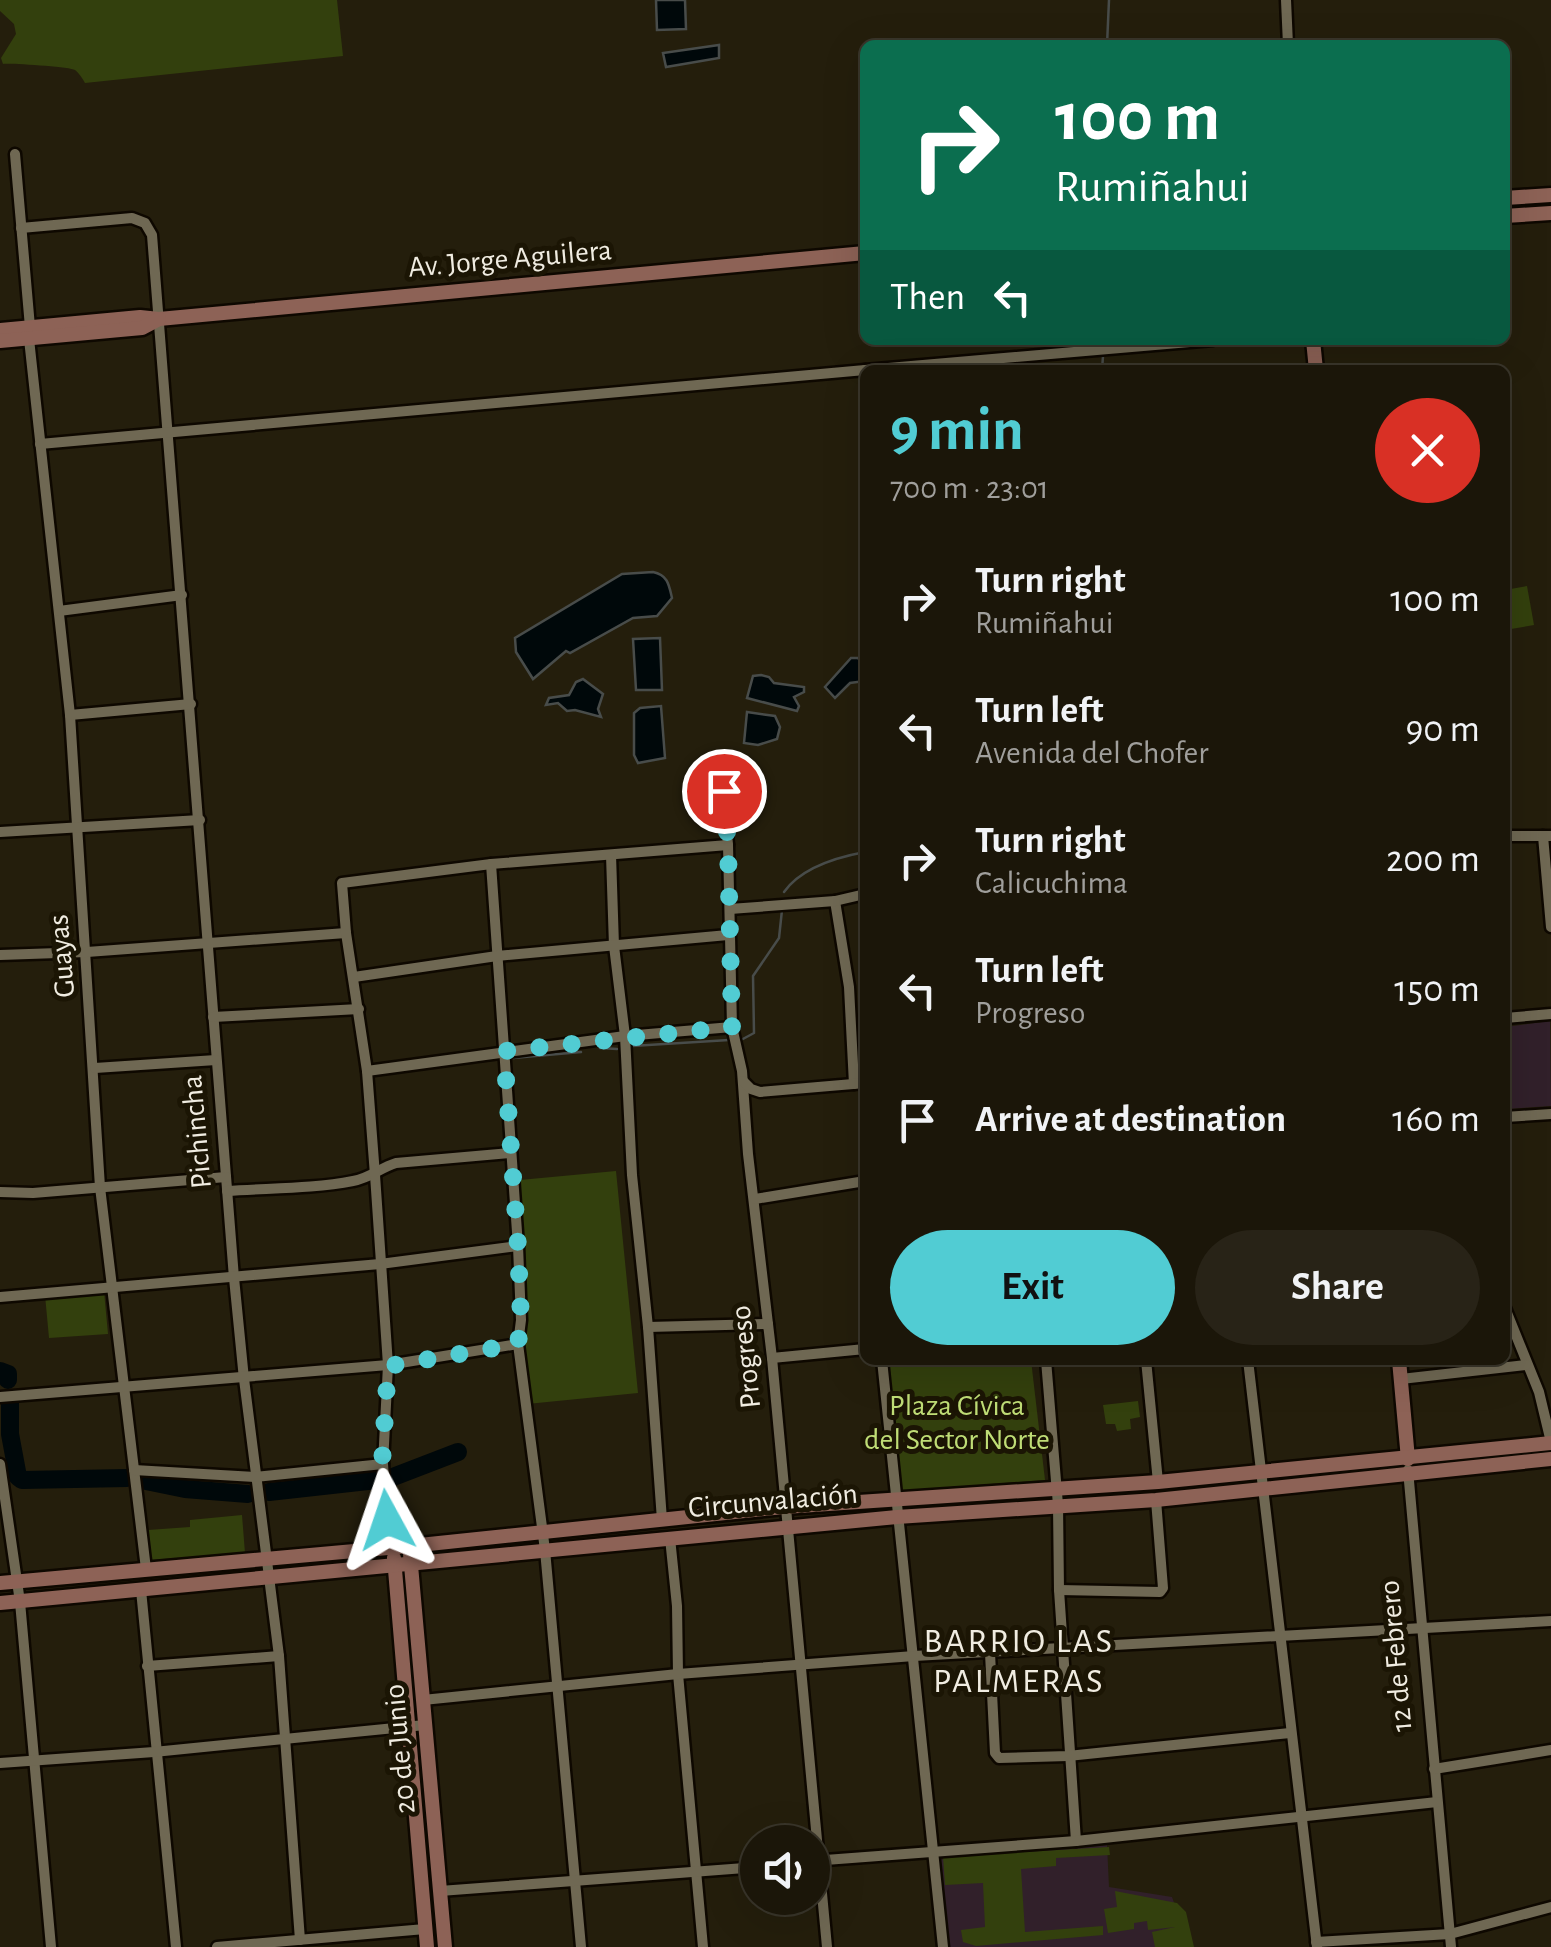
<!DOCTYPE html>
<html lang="en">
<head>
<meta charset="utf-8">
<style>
  body { margin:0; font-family:"Alegreya Sans",sans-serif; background:#282317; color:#f1f3f6; height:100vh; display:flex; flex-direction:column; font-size:38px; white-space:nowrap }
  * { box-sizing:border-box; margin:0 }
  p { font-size:32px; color:#a09f9c }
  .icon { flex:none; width:55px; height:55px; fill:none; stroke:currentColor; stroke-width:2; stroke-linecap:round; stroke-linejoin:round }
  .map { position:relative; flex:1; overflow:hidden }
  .details { position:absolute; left:860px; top:365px; width:650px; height:1000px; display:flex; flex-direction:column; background:#1b1609; border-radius:15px; box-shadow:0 10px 40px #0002,0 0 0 2px #39352a }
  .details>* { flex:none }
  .hud { position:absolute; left:860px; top:40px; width:650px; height:305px; border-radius:15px; box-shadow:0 10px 40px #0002,0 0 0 2px #39352a; background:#0b6e4f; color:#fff; overflow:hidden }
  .controls { position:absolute; left:740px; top:1825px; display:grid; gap:20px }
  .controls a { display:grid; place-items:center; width:90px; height:90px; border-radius:50%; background:#1b1609; box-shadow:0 10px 40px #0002,0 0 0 2px #39352a; font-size:50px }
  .pin { position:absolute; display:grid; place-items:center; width:85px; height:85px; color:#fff; margin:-42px; border:5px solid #fff; border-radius:50%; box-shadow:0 2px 10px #0007 }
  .me { position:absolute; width:110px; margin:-55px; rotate:355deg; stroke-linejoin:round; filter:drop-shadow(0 0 8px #0008) }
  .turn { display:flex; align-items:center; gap:35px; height:210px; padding:0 30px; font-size:45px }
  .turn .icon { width:130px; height:130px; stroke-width:2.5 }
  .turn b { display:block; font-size:70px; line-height:85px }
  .then { display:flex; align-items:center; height:95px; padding:0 30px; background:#0003; gap:20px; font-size:38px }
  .round { display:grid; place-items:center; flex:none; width:105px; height:105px; border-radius:52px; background:#282317 }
  .headline { display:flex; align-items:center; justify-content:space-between; height:170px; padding:0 30px }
  h1 { font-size:60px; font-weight:600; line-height:75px; color:#51ccd3 }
  .button { display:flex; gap:20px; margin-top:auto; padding:20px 30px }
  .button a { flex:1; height:115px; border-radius:60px; background:#51ccd3; color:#111; font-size:40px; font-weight:600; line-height:115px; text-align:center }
  .button a+a { background:#282317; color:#f1f3f6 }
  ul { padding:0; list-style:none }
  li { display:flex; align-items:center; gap:30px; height:130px; padding:0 30px }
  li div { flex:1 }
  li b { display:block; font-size:38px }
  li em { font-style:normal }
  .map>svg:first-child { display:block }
  .education { fill:#31202a }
  .green { fill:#33400d }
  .water { fill:#00080a; stroke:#484c4a; stroke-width:2.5 }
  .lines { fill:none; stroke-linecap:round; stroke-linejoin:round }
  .stream { stroke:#484c4a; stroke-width:2.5 }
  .river { stroke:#00080a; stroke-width:18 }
  .street-casing { stroke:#0e0800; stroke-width:15 }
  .secondary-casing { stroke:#0e0800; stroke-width:19 }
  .street { stroke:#6f6853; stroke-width:10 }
  .secondary { stroke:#8d6256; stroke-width:14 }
  .route { stroke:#51ccd3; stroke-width:18; stroke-dasharray:0 32.4 }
  .labels { text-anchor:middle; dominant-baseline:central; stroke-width:10; stroke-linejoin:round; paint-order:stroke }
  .street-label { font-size:30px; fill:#f0ece1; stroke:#1b1504 }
  .park-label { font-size:30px; fill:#bfdd76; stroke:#1b1504 }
  .quarter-label { font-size:35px; letter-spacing:2.5px; fill:#f0ece1; stroke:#1b1504 }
</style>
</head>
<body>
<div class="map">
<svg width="1551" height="1947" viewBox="0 0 1551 1947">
  <rect width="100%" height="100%" fill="#241e0c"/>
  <g class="education">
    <path d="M1550 1021 1551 1106 1505 1109V1027Z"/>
    <path d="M1107 1845 1109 1887 1172 1897 1190 1947H945L935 1860Z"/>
  </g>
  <g class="green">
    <path d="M0 0H337L343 56 85 83C83 79 79 73 75 70 70 67 11 63 3 64L1 58 16 34 14 24 0 11Z"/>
    <path d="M1527 586 1534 625 1505 630V590Z"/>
    <path d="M616 1171 638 1393 527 1404 519 1336 525 1319 520 1180Z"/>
    <path d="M104 1291 108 1334 49 1338 45 1295Z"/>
    <path d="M883 1360H1031L1045 1480 898 1491Z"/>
    <path d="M1138 1401 1140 1417 1130 1419 1131 1429 1117 1431 1115 1424H1106L1103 1405Z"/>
    <path d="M242 1515 245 1553 150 1560 148 1530 190 1527V1520Z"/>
    <path d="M1109 1847 1110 1855 1056 1858V1866L1021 1869 1025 1932 1103 1926V1935L976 1946 963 1942 961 1930 985 1927 983 1883 945 1885 943 1857Z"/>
    <path d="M1115 1891 1177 1903 1186 1912 1194 1947H1155L1152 1932 1175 1927 1148 1930 1147 1921 1134 1923V1929L1108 1933 1104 1909 1117 1907Z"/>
  </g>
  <g class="water">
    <path d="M656 0H685L686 29 657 30Z"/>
    <path d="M719 45V58L666 67 663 53Z"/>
    <path d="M653 572C668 575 669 585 672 598L657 616 633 618 570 653 566 651 533 679 516 652 515 638 622 574Z"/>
    <path d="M660 638 662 690H636L633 639Z"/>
    <path d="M851 658H858L865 667V681L850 683 835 698 825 687Z"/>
    <path d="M761 675 769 677 774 683 804 687V692L794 697 799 706 797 711 747 698 753 676Z"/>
    <path d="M583 679 603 694 598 709 601 717 575 710 567 711 558 703 546 705 549 698 569 695 576 682Z"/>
    <path d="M661 706 665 758 638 763 634 755V713L640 708Z"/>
    <path d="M747 712 775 716 780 727 777 739 758 745 744 743Z"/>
  </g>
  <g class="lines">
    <g class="stream">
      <path d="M1107 45 1109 0"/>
      <path d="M1102 370 1103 356"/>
      <path d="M784 892C801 868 838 857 865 852"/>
      <path d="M741 1040 754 1033 753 976 779 938 782 910"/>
      <path d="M632 1046 729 1040"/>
      <path d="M600 1048 617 1049"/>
      <path d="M513 1058 581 1052"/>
    </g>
    <g class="river">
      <path d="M0 1371 8 1374V1380"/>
      <path d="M10 1402V1434L18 1477 22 1480 127 1478"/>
      <path d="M393 1477 458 1452"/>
      <path d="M141 1480 185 1489 248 1494"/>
      <path d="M269 1492 377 1480"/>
    </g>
    <defs>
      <g id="street">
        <path d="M1286 0 1288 45"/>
        <path d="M15 154 30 327"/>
        <path d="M21 228 132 218 145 223 152 235 234 1278 244 1379 279 1656 300 1940"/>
        <path d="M29 339 70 715 100 1187 146 1569"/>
        <path d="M865 370 1213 340"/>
        <path d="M40 444 865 370"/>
        <path d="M59 611 182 595"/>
        <path d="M70 715 191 704"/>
        <path d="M721 763 728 845 732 1027 742 1071 748 1154 772 1358 827 1947"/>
        <path d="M0 832 200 820"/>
        <path d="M1505 836H1551"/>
        <path d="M1543 836 1551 927"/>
        <path d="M611 855 614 946 625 1036 632 1175 648 1327 662 1520"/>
        <path d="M491 864 518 1246 521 1320 518 1344 545 1550 581 1947"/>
        <path d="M835 901 849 987 854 1084"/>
        <path d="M730 909 835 901 865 894"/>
        <path d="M0 955 87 952 346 933"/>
        <path d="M354 977 497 956 728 935"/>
        <path d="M213 1017 359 1009"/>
        <path d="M1505 1018 1551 1014"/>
        <path d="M95 1068 216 1060"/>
        <path d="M367 1071 625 1036 732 1027"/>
        <path d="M743 1081 751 1089 760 1092 865 1083"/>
        <path d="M1505 1117 1551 1114"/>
        <path d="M227 1191C268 1188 313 1189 353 1181 370 1178 380 1168 396 1163L511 1153"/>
        <path d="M0 1192 33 1193 226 1177"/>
        <path d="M755 1199 865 1181"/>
        <path d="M0 1297 380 1264 518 1246"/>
        <path d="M1505 1308 1539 1392 1551 1442"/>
        <path d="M648 1327 768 1324"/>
        <path d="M772 1358 865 1349"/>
        <path d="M882 1360 943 1947"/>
        <path d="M1046 1360 1058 1505 1059 1590 1076 1841"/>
        <path d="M1146 1360 1158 1482"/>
        <path d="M1248 1360 1317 1947"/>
        <path d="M1401 1379 1526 1365"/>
        <path d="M0 1397 388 1365 518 1344"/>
        <path d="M0 1464 20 1602 51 1947"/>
        <path d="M134 1470 255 1477 383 1464"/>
        <path d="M1408 1470 1451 1947"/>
        <path d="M670 1538 677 1606 678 1674 703 1947"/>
        <path d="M389 1548 383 1464 388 1365 375 1175 367 1071 346 933 342 883 491 864 728 845"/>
        <path d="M141 1590 176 1947"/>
        <path d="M1059 1590 1160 1592 1163 1588 1156 1500"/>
        <path d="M990 1653 995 1753 999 1758 1068 1756 1290 1733"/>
        <path d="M147 1666 279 1656"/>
        <path d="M423 1700 678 1674 914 1656 1551 1621"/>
        <path d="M0 1763 154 1752 425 1725"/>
        <path d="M1434 1769 1551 1750"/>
        <path d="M812 1861 1076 1841 1437 1802"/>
        <path d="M440 1891 758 1867"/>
        <path d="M1316 1942 1450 1934 1551 1907"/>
        <path d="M217 1947 425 1929"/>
      </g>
      <g id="secondary">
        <path d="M1505 198 1551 195"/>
        <path d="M1505 216 1551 213"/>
        <path d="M0 330 140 317 159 319 865 253"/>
        <path d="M1313 340 1316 370"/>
        <path d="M0 341 142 328 159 319"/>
        <path d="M1399 1360 1408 1459"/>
        <path d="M410 1554 445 1947"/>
        <path d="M394 1558 427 1947"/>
        <path d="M0 1583 410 1546 784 1507 1158 1482 1551 1443"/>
        <path d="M0 1603 897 1517 1156 1500 1551 1459"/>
      </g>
    </defs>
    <use href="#street" class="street-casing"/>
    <use href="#secondary" class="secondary-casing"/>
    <use href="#street" class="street"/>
    <use href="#secondary" class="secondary"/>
  </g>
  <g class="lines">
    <path class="route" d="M387 1520 382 1464 388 1366 518 1344 521 1320 518 1246 504 1051 732 1027 728 845 724 791"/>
  </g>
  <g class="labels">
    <g class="street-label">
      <text transform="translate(510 259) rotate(-5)">Av. Jorge Aguilera</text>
      <text transform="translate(62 956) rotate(-95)">Guayas</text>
      <text transform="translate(197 1132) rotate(-95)">Pichincha</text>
      <text transform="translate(746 1357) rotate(-96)">Progreso</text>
      <text transform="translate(773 1501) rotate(-5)">Circunvalación</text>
      <text transform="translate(1396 1656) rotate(-95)">12 de Febrero</text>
      <text transform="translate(400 1749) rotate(-95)">20 de Junio</text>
    </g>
    <g class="park-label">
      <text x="957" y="1406">Plaza Cívica<tspan x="957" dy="34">del Sector Norte</tspan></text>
    </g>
    <g class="quarter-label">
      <text x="1019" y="1641">BARRIO LAS<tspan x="1019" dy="40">PALMERAS</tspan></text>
    </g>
  </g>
</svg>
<div class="controls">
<a><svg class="icon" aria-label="sound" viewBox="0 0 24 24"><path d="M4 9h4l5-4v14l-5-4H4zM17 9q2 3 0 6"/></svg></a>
</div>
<div class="pin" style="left:724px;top:791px;background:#d93025"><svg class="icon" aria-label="arrive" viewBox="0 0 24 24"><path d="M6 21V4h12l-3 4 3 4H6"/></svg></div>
<svg class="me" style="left:387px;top:1520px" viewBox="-20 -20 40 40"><path d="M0-17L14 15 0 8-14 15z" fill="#51ccd3" stroke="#fff" stroke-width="4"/></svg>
<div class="hud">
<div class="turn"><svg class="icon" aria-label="right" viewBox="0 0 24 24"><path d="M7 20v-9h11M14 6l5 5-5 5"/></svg><div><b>100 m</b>Rumiñahui</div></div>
<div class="then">Then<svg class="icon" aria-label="left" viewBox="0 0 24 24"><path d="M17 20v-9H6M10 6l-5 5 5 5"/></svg></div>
</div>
<section class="details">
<div class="headline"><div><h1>9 min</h1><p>700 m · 23:01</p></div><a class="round" style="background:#d93025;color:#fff"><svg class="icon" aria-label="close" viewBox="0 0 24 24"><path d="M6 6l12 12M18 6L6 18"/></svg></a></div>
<ul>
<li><svg class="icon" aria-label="right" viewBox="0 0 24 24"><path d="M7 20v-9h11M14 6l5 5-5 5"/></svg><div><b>Turn right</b><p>Rumiñahui</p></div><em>100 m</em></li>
<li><svg class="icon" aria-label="left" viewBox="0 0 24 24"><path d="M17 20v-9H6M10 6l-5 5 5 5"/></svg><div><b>Turn left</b><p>Avenida del Chofer</p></div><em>90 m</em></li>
<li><svg class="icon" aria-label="right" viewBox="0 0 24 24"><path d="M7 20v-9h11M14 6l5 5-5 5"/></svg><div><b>Turn right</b><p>Calicuchima</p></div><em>200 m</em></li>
<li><svg class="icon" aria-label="left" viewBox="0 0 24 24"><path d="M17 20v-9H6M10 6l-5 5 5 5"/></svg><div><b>Turn left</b><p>Progreso</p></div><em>150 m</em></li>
<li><svg class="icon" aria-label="arrive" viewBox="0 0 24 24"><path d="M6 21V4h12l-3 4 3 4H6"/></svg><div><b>Arrive at destination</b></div><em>160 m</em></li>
</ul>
<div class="button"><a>Exit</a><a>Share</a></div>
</section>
</div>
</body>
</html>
